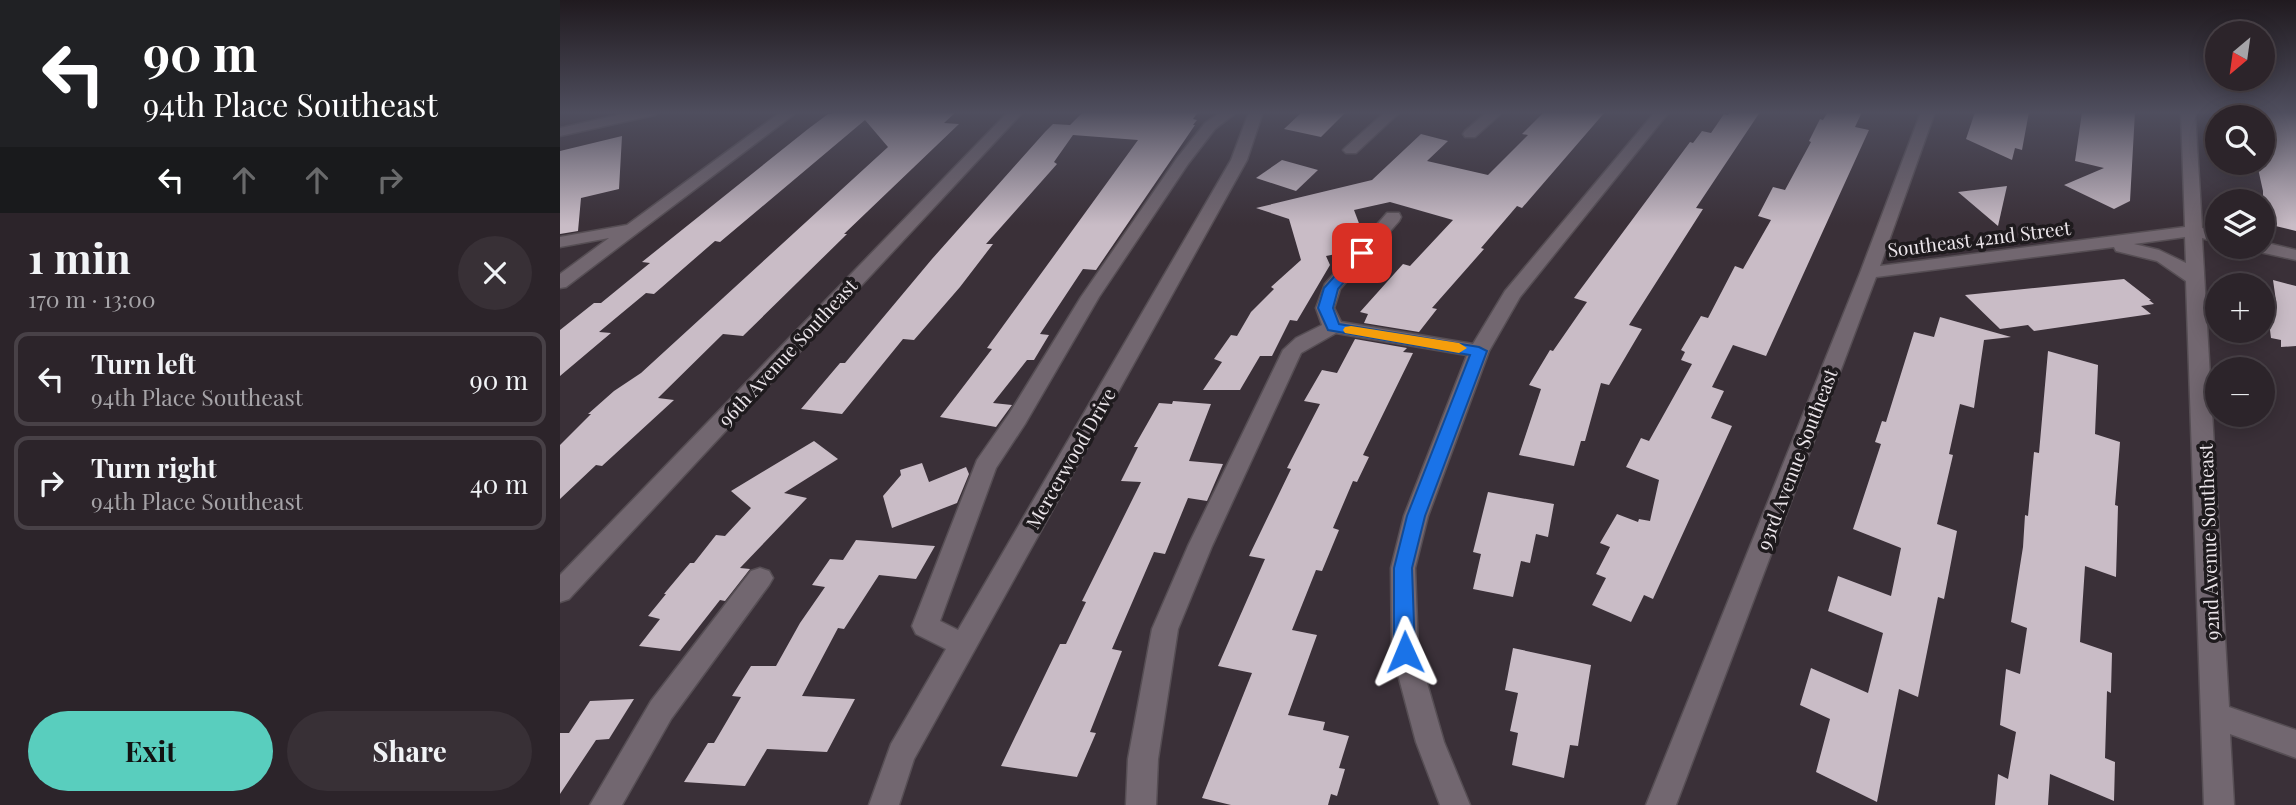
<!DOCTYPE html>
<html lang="en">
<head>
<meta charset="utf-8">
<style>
  body { margin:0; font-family:"Playfair Display",serif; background:#383036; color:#f1f3f6; height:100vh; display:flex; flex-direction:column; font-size:26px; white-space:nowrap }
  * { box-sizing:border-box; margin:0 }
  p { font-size:23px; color:#a6a4a8 }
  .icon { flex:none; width:38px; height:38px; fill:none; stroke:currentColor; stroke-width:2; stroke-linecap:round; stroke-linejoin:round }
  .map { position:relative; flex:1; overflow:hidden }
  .drawer { display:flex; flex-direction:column; background:#2c242a; width:560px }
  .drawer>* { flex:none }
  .top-card { background:#202124; color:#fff; overflow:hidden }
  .needle { width:46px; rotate:209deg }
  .controls { position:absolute; left:1645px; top:21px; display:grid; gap:14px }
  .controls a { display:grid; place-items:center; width:70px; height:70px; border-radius:50%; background:#2c242a; box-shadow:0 4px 18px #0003,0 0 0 2px #484147; font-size:35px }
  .pin { position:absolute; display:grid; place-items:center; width:60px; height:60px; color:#fff; margin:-30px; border-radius:14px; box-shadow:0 4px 10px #0006 }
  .me { position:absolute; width:77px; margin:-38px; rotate:359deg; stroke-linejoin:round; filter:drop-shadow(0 0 5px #0008) }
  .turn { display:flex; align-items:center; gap:24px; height:147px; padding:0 28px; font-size:32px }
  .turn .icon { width:91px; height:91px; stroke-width:2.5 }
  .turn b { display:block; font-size:49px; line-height:60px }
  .lanes { display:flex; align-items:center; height:66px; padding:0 28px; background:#0003; justify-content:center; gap:35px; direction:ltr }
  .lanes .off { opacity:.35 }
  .round { display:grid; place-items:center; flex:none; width:74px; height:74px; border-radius:37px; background:#383036 }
  .overview { display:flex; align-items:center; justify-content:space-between; height:119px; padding:0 28px }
  h1 { font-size:42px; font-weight:700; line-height:52px }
  .cta { display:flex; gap:14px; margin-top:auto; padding:14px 28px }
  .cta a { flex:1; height:80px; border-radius:42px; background:#59cebe; color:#111; font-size:28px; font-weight:700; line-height:80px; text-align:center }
  .cta a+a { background:#383036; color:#f1f3f6 }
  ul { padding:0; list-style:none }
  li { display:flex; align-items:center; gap:21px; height:94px; margin:0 14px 10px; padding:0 14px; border:4px solid #484147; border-radius:14px }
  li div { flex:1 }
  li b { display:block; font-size:26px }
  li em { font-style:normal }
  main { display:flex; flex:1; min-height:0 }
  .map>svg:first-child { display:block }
  .building { fill:#c9bcc6 }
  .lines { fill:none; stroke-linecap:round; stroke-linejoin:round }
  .minor-casing { stroke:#564e54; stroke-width:3 }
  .minor { fill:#726770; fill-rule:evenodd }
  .route { fill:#1a73e8; stroke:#114b97; stroke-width:2 }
  .slow { fill:#f59e0b }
  .labels { text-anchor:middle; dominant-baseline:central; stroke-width:7; stroke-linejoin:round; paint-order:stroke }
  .street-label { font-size:19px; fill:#ece6eb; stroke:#1e1a1d }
</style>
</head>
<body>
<main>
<section class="drawer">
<div class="top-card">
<div class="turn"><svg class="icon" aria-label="left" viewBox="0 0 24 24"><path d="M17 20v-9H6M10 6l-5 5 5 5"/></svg><div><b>90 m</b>94th Place Southeast</div></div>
<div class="lanes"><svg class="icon" aria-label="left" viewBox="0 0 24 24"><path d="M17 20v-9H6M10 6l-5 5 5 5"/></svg><svg class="icon off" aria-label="ahead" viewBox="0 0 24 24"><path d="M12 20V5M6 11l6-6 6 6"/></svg><svg class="icon off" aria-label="ahead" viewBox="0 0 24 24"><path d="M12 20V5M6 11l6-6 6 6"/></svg><svg class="icon off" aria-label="right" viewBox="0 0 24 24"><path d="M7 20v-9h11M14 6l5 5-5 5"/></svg></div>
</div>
<div class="overview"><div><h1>1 min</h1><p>170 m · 13:00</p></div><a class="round"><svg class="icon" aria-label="close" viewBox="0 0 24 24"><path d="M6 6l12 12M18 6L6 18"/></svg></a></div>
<ul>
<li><svg class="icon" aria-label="left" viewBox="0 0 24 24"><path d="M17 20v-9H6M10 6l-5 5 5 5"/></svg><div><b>Turn left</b><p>94th Place Southeast</p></div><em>90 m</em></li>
<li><svg class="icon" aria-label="right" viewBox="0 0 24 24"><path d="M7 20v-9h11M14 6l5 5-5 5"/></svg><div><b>Turn right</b><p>94th Place Southeast</p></div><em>40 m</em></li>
</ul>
<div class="cta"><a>Exit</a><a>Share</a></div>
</section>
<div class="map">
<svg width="1736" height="805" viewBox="0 0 1736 805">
  <rect width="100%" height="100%" fill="#3a3038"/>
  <g class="building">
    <path d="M282 112H396L384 123 399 124 284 234H287L183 336 163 334 98 398 114 400 42 466 36 465 0 499V445L31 414H28L54 391 81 373 328 147 305 120 160 242 155 241 94 294 86 293 39 332 51 333 0 376V330L34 303H41L90 263 82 262 248 129 268 114Z"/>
    <path d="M523 112H638L633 119 637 120 633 125H635L536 270 523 269 480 334 489 335 474 360H467L433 403 452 405 436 427 380 417 432 349 427 348 578 140 513 135 494 162 497 164 426 244H433L400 287 354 340 343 339 282 414 241 409 280 363H285L372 259 485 132 493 124 510 125Z"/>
    <path d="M742 112H786L761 137 724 129Z"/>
    <path d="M984 112H1045L962 208 957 206 921 248 924 249 872 308 877 309 859 332 804 323 808 314 800 312 843 264 850 266 893 220 830 202 794 210 800 226 799 229 774 249 776 254 766 256 770 265 737 321 730 320 712 356H700L680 390H643L662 362 654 359 671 335 677 336 691 312 714 289 711 287 741 260 729 219 696 208 812 180 861 134 888 141 867 161 928 175 968 135 962 134Z"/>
    <path d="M1170 112H1200L1136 208 1143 209 1069 325 1082 329 1049 385 1041 383 1025 441H1021L1014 466 959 455 981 389 969 385 990 350 993 351 1027 302 1014 298 1130 142 1133 143 1142 131 1151 133 1164 114 1168 115Z"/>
    <path d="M1268 112H1302L1295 127 1309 130 1206 356 1173 345 1152 387 1164 391 1151 418 1172 426 1093 599 1084 595 1071 622 1032 605 1046 578 1036 574 1050 547 1040 543 1057 514 1078 522 1079 519 1090 521 1099 480 1066 467 1081 438 1089 441 1132 364 1121 360 1125 352 1121 350 1141 316 1148 318 1175 266 1183 269 1211 220 1198 216 1213 187 1225 190 1251 142 1249 141 1260 119 1263 120Z"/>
    <path d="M1415 112H1469L1462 150 1455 148 1452 160 1406 139Z"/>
    <path d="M1522 112H1575L1570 201 1554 209 1504 185 1544 168 1515 161Z"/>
    <path d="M1703 112H1736V231L1703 223V191L1697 164 1703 165Z"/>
    <path d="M62 136 59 189 21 198 18 231 0 234V151Z"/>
    <path d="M722 160 758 170 736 191 696 178Z"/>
    <path d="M1447 186 1438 226 1398 192Z"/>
    <path d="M1564 279 1591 300H1589L1594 304 1581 306 1591 314 1474 331 1468 325 1440 329 1405 295Z"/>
    <path d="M1713 280 1736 286V346L1721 347V340L1711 338 1707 306 1717 308Z"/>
    <path d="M1380 317 1451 337 1424 340 1414 408 1400 404 1389 454 1393 455 1377 524 1397 531 1384 599 1378 597 1358 697 1339 689 1317 802 1256 772 1270 719 1240 705 1251 668 1308 693 1323 633 1268 611 1278 576 1331 596 1341 548 1293 529 1321 444 1315 442 1322 421 1326 422 1354 332 1374 337Z"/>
    <path d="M795 339 847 348 843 352 853 353 803 455 809 457 797 482 793 481 773 528 779 530 762 571 756 570 732 630 757 635 728 715 765 722 763 730 789 736 779 768 785 769 777 796 771 794 768 805H671L642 798 692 673 658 666 705 559 689 556 731 469 727 468 760 404 744 401 762 370 777 373Z"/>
    <path d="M1488 351 1538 365 1535 434 1560 442 1555 505 1558 506 1556 577 1525 566 1520 642 1552 653 1551 693 1547 691 1545 758 1555 762 1554 801 1490 774 1488 805H1435L1438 774 1448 779 1456 732 1440 725 1446 669 1460 674 1467 628 1451 622 1463 547 1465 515 1468 516 1474 452 1479 453Z"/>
    <path d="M613 401 651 404 629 461 663 464 647 501 628 498 605 554 594 552 552 649 562 651 530 732 536 733 517 777 441 766 500 644H506L526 602 522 601 581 482 561 481 578 447H574L599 403 612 404Z"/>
    <path d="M254 441 278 459 224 493 247 498 180 568 190 569 165 601 160 600 120 651 79 646 100 619 88 616 106 594H104L130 563H134L156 535 165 536 191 508 171 491Z"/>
    <path d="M362 463 369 482 406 467 409 474 397 503 332 528 323 496 341 475 340 470Z"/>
    <path d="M928 492 994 504 988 537 976 534 970 563 961 561 953 597 913 589 921 554 913 552Z"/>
    <path d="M296 540 375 546 356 579 319 575 284 629 278 628 242 696 295 699 267 752 207 749 185 786 124 782 148 743H154L181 697 172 696 191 666H216L240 623 265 587 252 585 270 559 283 560Z"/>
    <path d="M953 648 1031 665 1018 746 1010 745 1004 778 952 765 958 733 950 731 958 693 945 690Z"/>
    <path d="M74 699 49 739 36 740 0 794V733H9L30 701Z"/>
  </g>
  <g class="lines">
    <defs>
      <g id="minor">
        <path d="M71 112H97L95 115 0 136V128Z"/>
        <path d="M221 112H237L6 287 0 288V274L49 238 0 247V237L67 225Z"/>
        <path d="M448 112H463L9 599 0 602V575Z"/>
        <path d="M661 112H677L655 129 628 164 539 297 465 424 436 468 380 621 398 630 671 160 689 112H703L687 160 354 759 339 805H309L331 744 386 649 356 634 352 626 417 460 449 414 521 297 617 158 645 123Z"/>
        <path d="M825 112H840L796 153H786L783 150 786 147Z"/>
        <path d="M927 112H943L915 137H905L903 134 905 131Z"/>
        <path d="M1095 112H1109L960 297 929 351 868 516 855 568 858 652 884 742 910 805H880L856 742 832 652 831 568 844 516 907 355 776 333 741 353 652 546 618 629 598 759 596 805H566L568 759 592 629 628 546 723 350 736 338 762 325 756 308 765 284 827 213H839L841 217 839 221 780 289 774 308 781 322 913 344 945 291Z"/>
        <path d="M1361 112H1375L1320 266 1625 227 1621 112H1635L1642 228 1657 232V242L1642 238 1669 707 1736 730V758L1670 734 1674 805H1644L1626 281 1597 261 1556 251 1554 247 1316 277 1116 805H1086L1300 273ZM1625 237 1626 263 1599 250 1574 244Z"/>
        <path d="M1703 242 1736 250V260L1695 251 1692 247H1703Z"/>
        <path d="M200 568 209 571 213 578 209 585 111 719 62 805H30L91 701 191 571Z"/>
      </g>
    </defs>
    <use href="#minor" class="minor-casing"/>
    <use href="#minor" class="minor"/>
  </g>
  <linearGradient id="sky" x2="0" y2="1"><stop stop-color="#201a1f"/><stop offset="0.5" stop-color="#4f4e5e"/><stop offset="1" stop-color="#4f4e5e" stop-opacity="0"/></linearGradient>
  <rect width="1736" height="225" fill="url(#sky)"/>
  <path class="route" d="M802 249 809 253 778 289 773 308 779 324 919 347 927 351 865 516 852 568 855 652 852 658 845 661 837 658 834 652V568L847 516 910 355 768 330 758 308 764 288 798 250Z"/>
  <path class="slow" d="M791 326 899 343 907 348 899 353 785 333 783 330 785 327Z"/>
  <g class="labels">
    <g class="street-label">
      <text transform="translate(1419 238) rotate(-7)">Southeast 42nd Street</text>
      <text transform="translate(227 352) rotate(-47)">96th Avenue Southeast</text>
      <text transform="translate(510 458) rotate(-60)">Mercerwood Drive</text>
      <text transform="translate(1236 459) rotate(-69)">93rd Avenue Southeast</text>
      <text transform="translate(1648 542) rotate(-92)">92nd Avenue Southeast</text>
    </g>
  </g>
</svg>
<div class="controls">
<a><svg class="needle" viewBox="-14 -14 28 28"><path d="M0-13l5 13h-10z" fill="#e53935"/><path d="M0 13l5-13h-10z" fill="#a6a4a8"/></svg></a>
<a><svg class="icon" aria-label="search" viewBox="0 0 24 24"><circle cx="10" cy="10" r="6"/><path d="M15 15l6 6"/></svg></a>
<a><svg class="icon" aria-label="layers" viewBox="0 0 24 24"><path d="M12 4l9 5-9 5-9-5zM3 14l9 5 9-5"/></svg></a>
<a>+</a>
<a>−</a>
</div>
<div class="pin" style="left:802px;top:253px;background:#d93025"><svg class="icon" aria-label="arrive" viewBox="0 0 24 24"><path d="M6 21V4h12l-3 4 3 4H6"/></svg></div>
<svg class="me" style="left:845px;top:652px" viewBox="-20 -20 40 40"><path d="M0-17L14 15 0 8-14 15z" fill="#1a73e8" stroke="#fff" stroke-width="4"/></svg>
</div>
</main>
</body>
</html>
